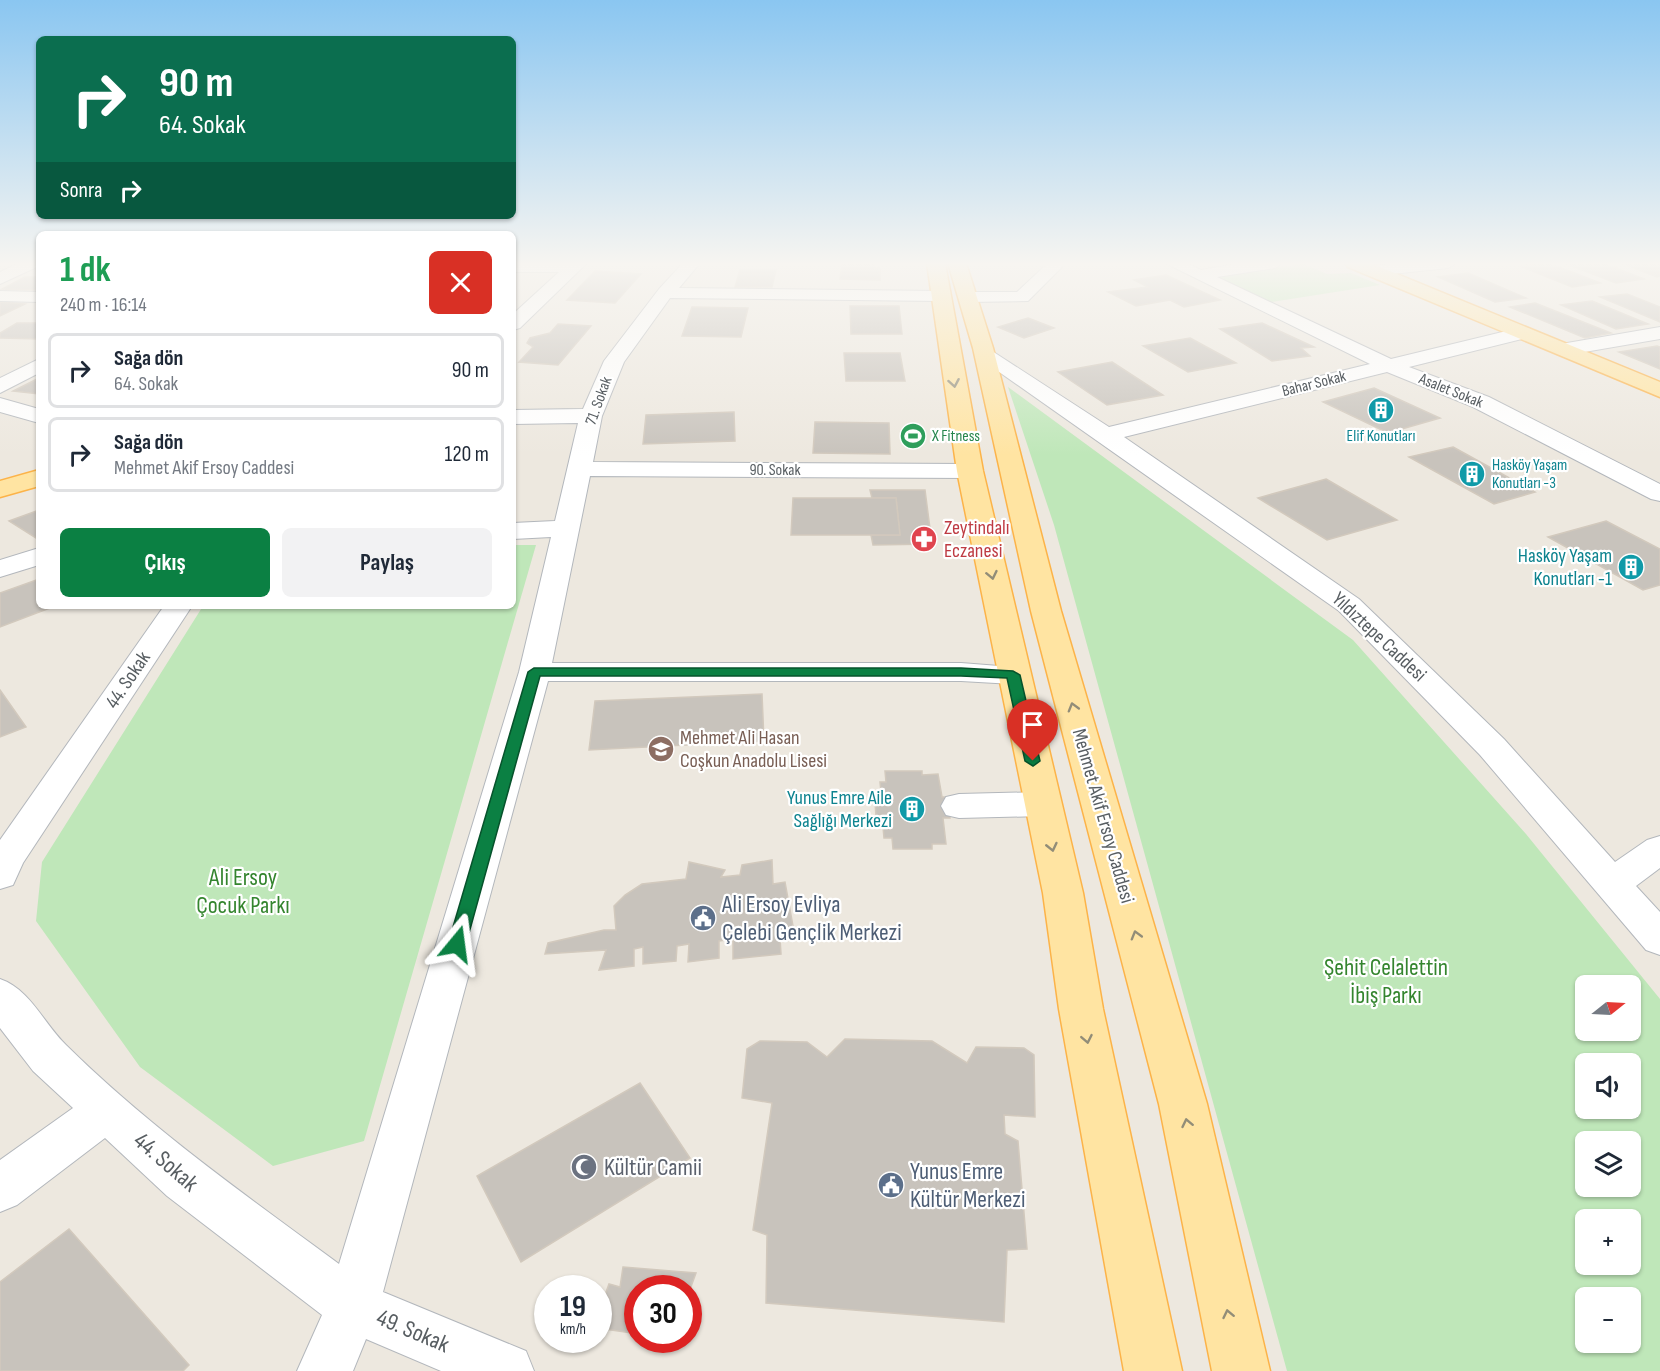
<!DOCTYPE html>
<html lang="tr">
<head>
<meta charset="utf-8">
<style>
  body { margin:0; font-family:"Sofia Sans Condensed",sans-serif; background:#f2f2f3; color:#1f2937; height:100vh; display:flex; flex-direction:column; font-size:22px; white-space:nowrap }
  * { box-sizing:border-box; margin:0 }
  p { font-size:20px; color:#747a83 }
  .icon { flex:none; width:33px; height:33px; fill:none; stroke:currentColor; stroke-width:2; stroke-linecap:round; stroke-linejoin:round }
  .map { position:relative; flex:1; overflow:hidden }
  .details { position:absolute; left:36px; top:231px; width:480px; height:378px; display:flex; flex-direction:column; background:#fff; border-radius:9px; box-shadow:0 2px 4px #0004 }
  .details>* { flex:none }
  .hud { position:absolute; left:36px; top:36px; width:480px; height:183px; border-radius:9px; box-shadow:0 2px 4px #0004; background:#0b6e4f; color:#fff; overflow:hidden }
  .needle { width:39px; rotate:72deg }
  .buttons { position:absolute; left:1575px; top:975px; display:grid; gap:12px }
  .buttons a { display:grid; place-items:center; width:66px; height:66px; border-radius:9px; background:#fff; box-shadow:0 2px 4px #0004; font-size:30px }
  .speed { position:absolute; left:534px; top:1275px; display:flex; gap:12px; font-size:30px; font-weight:700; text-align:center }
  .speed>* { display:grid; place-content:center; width:78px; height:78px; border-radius:50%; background:#fff; box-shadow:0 2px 4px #0004; line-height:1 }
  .speed small { font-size:15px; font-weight:400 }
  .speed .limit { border:9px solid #d22; background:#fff; color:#111 }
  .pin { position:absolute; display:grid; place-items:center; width:51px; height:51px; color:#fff; margin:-62px -26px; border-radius:50% 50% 50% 0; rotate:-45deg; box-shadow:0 0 6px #0007 }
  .pin .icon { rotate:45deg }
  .me { position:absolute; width:66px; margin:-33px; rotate:16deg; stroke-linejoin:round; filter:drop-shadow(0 0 4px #0008) }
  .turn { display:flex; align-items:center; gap:21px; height:126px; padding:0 24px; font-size:27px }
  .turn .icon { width:78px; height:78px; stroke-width:2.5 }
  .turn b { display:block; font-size:42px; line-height:51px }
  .then { display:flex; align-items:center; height:57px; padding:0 24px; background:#0003; gap:12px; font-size:22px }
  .round { display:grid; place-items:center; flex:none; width:63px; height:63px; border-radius:9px; background:#f2f2f3 }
  .overview { display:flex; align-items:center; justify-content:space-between; height:102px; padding:0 24px }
  h1 { font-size:36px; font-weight:700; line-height:45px; color:#1e9e55 }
  .action { display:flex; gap:12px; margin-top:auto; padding:12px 24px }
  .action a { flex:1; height:69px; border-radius:9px; background:#0b8043; color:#fff; font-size:24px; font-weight:700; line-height:69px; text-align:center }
  .action a+a { background:#f2f2f3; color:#1f2937 }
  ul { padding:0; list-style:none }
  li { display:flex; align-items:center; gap:18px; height:75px; margin:0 12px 9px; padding:0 12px; border:3px solid #e0e1e3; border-radius:9px }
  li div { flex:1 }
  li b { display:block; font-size:22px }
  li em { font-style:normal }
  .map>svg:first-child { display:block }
  .green { fill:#bfe7b9; fill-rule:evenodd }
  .building { fill:#c8c3bc; stroke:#d2c9bd; stroke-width:1.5 }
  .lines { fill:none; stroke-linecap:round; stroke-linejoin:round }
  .minor-casing { stroke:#b3b7bc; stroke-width:2 }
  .major-casing { stroke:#fcb349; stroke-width:3 }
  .minor { fill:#fff; fill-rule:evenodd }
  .major { fill:#ffe4a2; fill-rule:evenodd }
  .oneway { stroke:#928d78 }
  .route { fill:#0b8043; stroke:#07532c; stroke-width:1.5 }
  .labels { text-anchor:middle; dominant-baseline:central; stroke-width:4.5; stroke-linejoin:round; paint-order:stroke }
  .far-street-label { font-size:16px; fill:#585e62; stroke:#fff }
  .far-leisure-label { font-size:16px; fill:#27864d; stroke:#fff; text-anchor:start }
  .far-culture-label { font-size:16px; fill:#0d838f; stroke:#fff }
  .health-label { font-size:20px; fill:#be3a42; stroke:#fff; text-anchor:start }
  .culture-label { font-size:20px; fill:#0d838f; stroke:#fff; text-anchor:end }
  .street-label { font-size:20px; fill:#585e62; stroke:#fff }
  .education-label { font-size:20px; fill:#785e54; stroke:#fff; text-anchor:start }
  .near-park-label { font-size:24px; fill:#34852e; stroke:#fff }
  .near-service-label { font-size:24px; fill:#4e5e75; stroke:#fff; text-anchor:start }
  .near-street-label { font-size:24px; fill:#585e62; stroke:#fff }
  .near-worship-label { font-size:24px; fill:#5b616d; stroke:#fff; text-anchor:start }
</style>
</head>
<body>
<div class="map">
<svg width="1660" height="1371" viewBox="0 0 1660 1371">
  <rect width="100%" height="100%" fill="#ede8df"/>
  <g class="green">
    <path d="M1303 264 1327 274 1351 273 1380 285 1266 303 1216 276Z"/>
    <path d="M1008 387 1353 640 1526 834 1660 999V1371H1287L1054 525ZM1586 986H1630V1030H1586ZM1586 1064H1630V1108H1586ZM1586 1142H1630V1186H1586ZM1586 1220H1630V1264H1586ZM1586 1298H1630V1342H1586Z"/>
    <path d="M513 545H536L364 1141 273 1166 140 1067 36 921 42 862 203 606H513Z"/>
  </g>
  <g class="building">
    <path d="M842 263H874V268H880V280L840 279Z"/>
    <path d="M1549 263 1600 283 1572 287 1520 266Z"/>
    <path d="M1564 263H1603L1644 279 1616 283Z"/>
    <path d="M1621 263H1660V276L1657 277Z"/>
    <path d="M740 270H776L772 287H735Z"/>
    <path d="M595 271 641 274 615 303 567 300Z"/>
    <path d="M1468 273 1526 298 1495 302 1438 277Z"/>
    <path d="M1166 275 1220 300 1184 307 1170 300 1136 306 1108 292 1148 287 1134 280Z"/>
    <path d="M25 277H39V290L2 289Z"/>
    <path d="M1627 294 1660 307V322L1600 297Z"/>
    <path d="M1592 301 1648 324 1616 329 1561 305Z"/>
    <path d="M0 302 25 304 0 316Z"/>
    <path d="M1535 303 1611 333 1585 338 1510 307Z"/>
    <path d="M850 306H899L902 334H851Z"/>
    <path d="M692 307 748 308 741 337 682 336Z"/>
    <path d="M1028 318 1054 328 1024 338 998 327Z"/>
    <path d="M17 323H39V339L0 338V333Z"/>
    <path d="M1262 323 1314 347 1301 348 1310 356 1272 361 1220 329Z"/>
    <path d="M558 324 591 326 558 365 519 362 533 347 527 343 530 338 550 333Z"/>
    <path d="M1190 338 1236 363 1188 372 1143 346Z"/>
    <path d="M1657 346 1660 347V369L1619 352Z"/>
    <path d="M844 353H900L905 381H846Z"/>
    <path d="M1112 362 1163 395 1107 405 1058 372Z"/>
    <path d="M39 378V394L13 391Z"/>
    <path d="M1374 388 1440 418 1388 433 1323 402Z"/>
    <path d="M734 412 735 441 643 444 646 415Z"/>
    <path d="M815 422 889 423 890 454 813 453Z"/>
    <path d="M1453 447 1535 492 1494 504 1409 457Z"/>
    <path d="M1326 479 1397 520 1327 540 1258 498Z"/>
    <path d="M870 490H925L932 544 873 545 871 535H900L896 498H872Z"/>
    <path d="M793 498H896L900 535H791Z"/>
    <path d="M39 510V540L9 521Z"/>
    <path d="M1606 521 1660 549V585L1643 590 1548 537Z"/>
    <path d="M39 579V606H55L0 627V593Z"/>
    <path d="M0 690 26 727 0 737Z"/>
    <path d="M762 694 764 741 589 750 595 701Z"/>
    <path d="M885 771H922V775L938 774 942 797H947L950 818H943L946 844H932V849H893L892 838H884L882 816H876L875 802H882L880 782H886Z"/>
    <path d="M772 860 773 884 785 882 795 937 780 938 781 954 733 959V939L719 941V958L688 962 689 944 677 946 676 961 643 964V947L634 949V966L599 970 606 950 545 954 548 943 604 930H616L614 906 625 895 642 884 686 879 689 862 725 870 721 877 740 875 742 865Z"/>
    <path d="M845 1039 932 1041 967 1063 976 1047 1024 1048 1034 1055 1035 1117 1004 1115 1005 1134 1018 1141 1027 1249 1007 1250 1004 1322 766 1303 767 1235 753 1230 772 1103 742 1098 747 1049 760 1041 807 1042 827 1057Z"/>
    <path d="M640 1083 690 1158 521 1262 477 1176Z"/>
    <path d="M69 1229 189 1365 183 1371H0V1282Z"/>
    <path d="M623 1267 696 1273 688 1295V1288H638V1334L598 1328V1314L609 1284 620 1287Z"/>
  </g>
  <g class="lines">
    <defs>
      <g id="minor">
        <path d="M19 263H39V266L0 284V272Z"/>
        <path d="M513 263H587L520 328 513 330V314L559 272H513Z"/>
        <path d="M683 263H700L679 288 941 291 950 296 941 301 670 298 624 362 602 416 593 462 970 464 978 466 982 471 978 476 970 478 590 476 552 663H961L1024 668 1029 675 1024 682 1013 684 961 681H548L383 1292 526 1351 534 1371H441L366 1339 353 1371H297L322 1315 167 1196 105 1138 17 1205 0 1212V1160L73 1108 33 1071 0 1028V979C30 989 44 1024 66 1045 149 1127 245 1195 339 1264L519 672 551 537 513 539V523L555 521 578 423 513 424V410L583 409 604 361 659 289Z"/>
        <path d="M1048 263H1066L1028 301 967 302 958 297 967 292H1017Z"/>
        <path d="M1165 263H1187L1201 270 1242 263H1283L1275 268 1217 277 1391 359 1523 327 1530 329 1533 333 1530 337 1409 367 1489 397 1660 484V501L1651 499 1473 407 1387 372 1124 437 1359 599 1504 739 1615 862 1647 840 1660 836V868L1636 886 1660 912V955L1646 950 1480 755 1339 611 975 355 978 351H992L1109 427 1370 364Z"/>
        <path d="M1398 263H1456L1448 268 1373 276 1365 271 1373 266Z"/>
        <path d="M0 291 39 292V302L0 301Z"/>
        <path d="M1660 327V339L1567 355 1560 353 1557 349 1560 345 1567 343Z"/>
        <path d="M39 359V373L0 393V378Z"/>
        <path d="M0 398 39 409V423L0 412Z"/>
        <path d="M39 548V565L0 577V560Z"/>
        <path d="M164 606H192L23 863 13 885 0 889V840Z"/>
        <path d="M1042 792 1055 795 1060 804 1055 813 1042 816 959 818 946 815 941 806 946 797 959 794Z"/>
      </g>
      <g id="major">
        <path d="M927 263H945L983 471 1083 893 1103 1009 1182 1371H1124L1059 1009 1043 893 957 471Z"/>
        <path d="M948 263H966L993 348 1061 611 1207 1104 1270 1371H1212L1159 1104 1031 611 973 348Z"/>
        <path d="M1345 263H1370L1660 382V397L1348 267Z"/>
        <path d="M39 470V486L0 497V481Z"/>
      </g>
    </defs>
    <use href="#minor" class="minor-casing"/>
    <use href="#major" class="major-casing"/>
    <use href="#minor" class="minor"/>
    <use href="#major" class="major"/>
  </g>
  <defs><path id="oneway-chevron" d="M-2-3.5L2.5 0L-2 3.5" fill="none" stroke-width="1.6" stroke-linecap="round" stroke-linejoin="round" transform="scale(1.5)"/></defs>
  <g class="oneway">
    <use href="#oneway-chevron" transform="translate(954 383) rotate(80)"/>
    <use href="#oneway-chevron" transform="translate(992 575) rotate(78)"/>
    <use href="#oneway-chevron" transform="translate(1073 707) rotate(-106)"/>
    <use href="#oneway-chevron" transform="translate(1052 847) rotate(77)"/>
    <use href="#oneway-chevron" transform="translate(1136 935) rotate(-106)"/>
    <use href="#oneway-chevron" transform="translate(1087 1039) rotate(79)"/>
    <use href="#oneway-chevron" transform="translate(1187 1123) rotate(-102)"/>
    <use href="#oneway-chevron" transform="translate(1228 1314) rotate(-102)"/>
  </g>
  <linearGradient id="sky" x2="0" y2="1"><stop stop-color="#8ac6f1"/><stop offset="0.58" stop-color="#f7f5f1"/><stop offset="1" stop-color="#f7f5f1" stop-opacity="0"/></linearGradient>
  <rect width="1660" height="455" fill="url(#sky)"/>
  <path class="route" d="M534 668H961L1013 671 1020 675 1040 761 1033 766 1025 761 1007 678 961 676H540L466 944 463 949H451L448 944 528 672Z"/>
  <defs>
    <symbol id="building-disc" viewBox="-11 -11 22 22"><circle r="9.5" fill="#0f9aa8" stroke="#fff"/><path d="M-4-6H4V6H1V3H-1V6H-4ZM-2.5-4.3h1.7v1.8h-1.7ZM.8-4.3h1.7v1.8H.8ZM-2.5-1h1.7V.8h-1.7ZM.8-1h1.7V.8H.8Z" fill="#fff"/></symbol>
    <symbol id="stadium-disc" viewBox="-11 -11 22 22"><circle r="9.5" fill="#2e9e5b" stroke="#fff"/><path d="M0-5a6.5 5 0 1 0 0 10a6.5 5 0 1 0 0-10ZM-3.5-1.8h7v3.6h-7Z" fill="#fff"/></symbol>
    <symbol id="pharmacy-disc" viewBox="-11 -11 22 22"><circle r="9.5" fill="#e0444e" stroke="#fff"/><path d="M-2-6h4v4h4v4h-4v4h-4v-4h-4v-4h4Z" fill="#fff"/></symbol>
    <symbol id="school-disc" viewBox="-11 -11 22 22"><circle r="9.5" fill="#8d6e63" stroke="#fff"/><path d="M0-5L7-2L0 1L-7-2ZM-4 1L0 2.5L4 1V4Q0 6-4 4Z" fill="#fff"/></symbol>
    <symbol id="civic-disc" viewBox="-11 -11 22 22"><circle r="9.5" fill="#5c6f8a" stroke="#fff"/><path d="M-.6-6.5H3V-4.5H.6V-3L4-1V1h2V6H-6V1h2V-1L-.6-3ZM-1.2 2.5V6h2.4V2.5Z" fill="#fff"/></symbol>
    <symbol id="mosque-disc" viewBox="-11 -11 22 22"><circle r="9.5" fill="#6b7280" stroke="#fff"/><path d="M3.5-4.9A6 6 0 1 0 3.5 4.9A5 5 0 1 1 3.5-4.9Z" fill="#fff"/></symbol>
  </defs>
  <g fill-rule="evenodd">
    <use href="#building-disc" x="1366" y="395" width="30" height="30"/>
    <use href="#stadium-disc" x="898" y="421" width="30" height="30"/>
    <use href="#building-disc" x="1457" y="459" width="30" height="30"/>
    <use href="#pharmacy-disc" x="909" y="524" width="30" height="30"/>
    <use href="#building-disc" x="1616" y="552" width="30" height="30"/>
    <use href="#school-disc" x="646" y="734" width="30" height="30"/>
    <use href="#building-disc" x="897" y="794" width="30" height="30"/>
    <use href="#civic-disc" x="688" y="903" width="30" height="30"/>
    <use href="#mosque-disc" x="569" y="1152" width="30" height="30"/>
    <use href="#civic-disc" x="876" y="1170" width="30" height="30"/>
  </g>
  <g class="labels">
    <g class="far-street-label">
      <text transform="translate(1314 384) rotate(-14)">Bahar Sokak</text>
      <text transform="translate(1451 391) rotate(22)">Asalet Sokak</text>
      <text transform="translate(599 401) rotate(-70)">71. Sokak</text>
      <text x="775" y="470">90. Sokak</text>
    </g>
    <g class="far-leisure-label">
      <text x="932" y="436">X Fitness</text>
    </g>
    <g class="far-culture-label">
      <text x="1381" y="436">Elif Konutları</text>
      <text x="1492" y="465" text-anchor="start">Hasköy Yaşam<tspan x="1492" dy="18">Konutları -3</tspan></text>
    </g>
    <g class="health-label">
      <text x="944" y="528">Zeytindalı<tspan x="944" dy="23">Eczanesi</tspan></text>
    </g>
    <g class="culture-label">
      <text x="1612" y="556">Hasköy Yaşam<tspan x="1612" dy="23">Konutları -1</tspan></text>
      <text x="892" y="798">Yunus Emre Aile<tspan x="892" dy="23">Sağlığı Merkezi</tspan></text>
    </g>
    <g class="street-label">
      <text transform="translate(1379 637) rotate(43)">Yıldıztepe Caddesi</text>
      <text transform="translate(128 680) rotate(-56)">44. Sokak</text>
      <text transform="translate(1103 816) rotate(74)">Mehmet Akif Ersoy Caddesi</text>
    </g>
    <g class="education-label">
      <text x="680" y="738">Mehmet Ali Hasan<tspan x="680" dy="23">Coşkun Anadolu Lisesi</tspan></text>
    </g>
    <g class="near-park-label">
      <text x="243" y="877">Ali Ersoy<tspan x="243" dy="28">Çocuk Parkı</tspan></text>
      <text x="1386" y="967">Şehit Celalettin<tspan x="1386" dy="28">İbiş Parkı</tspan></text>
    </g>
    <g class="near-service-label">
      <text x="722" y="904">Ali Ersoy Evliya<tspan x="722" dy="28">Çelebi Gençlik Merkezi</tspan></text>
      <text x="910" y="1171">Yunus Emre<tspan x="910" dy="28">Kültür Merkezi</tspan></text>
    </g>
    <g class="near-street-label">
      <text transform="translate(166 1162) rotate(41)">44. Sokak</text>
      <text transform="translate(413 1331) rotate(23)">49. Sokak</text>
    </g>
    <g class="near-worship-label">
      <text x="604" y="1167">Kültür Camii</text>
    </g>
  </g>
</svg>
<div class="buttons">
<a><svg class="needle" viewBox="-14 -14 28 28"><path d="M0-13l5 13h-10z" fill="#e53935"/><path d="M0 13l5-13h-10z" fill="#747a83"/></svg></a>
<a><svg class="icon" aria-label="sound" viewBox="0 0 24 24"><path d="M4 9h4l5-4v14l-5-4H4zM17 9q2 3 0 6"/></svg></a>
<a><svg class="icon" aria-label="layers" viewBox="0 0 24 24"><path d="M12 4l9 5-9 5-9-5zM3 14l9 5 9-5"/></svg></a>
<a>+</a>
<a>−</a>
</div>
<div class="speed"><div>19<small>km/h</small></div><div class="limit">30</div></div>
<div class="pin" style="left:1033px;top:761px;background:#d93025"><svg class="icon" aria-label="arrive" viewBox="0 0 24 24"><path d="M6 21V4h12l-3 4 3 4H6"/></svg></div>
<svg class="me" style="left:457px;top:944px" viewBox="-20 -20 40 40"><path d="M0-17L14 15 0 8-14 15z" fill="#0b8043" stroke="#fff" stroke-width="4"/></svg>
<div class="hud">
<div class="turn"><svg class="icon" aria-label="right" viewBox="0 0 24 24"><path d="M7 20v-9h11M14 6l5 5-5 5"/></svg><div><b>90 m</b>64. Sokak</div></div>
<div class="then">Sonra<svg class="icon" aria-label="right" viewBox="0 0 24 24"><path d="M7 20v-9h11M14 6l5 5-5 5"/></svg></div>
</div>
<section class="details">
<div class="overview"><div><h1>1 dk</h1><p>240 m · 16:14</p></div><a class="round" style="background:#d93025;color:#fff"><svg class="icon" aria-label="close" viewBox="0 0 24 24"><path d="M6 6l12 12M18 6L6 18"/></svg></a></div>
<ul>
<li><svg class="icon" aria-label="right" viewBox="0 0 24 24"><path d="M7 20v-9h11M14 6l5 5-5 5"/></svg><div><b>Sağa dön</b><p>64. Sokak</p></div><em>90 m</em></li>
<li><svg class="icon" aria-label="right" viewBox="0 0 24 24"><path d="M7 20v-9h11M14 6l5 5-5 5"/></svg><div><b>Sağa dön</b><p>Mehmet Akif Ersoy Caddesi</p></div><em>120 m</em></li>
</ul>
<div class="action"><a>Çıkış</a><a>Paylaş</a></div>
</section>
</div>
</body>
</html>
